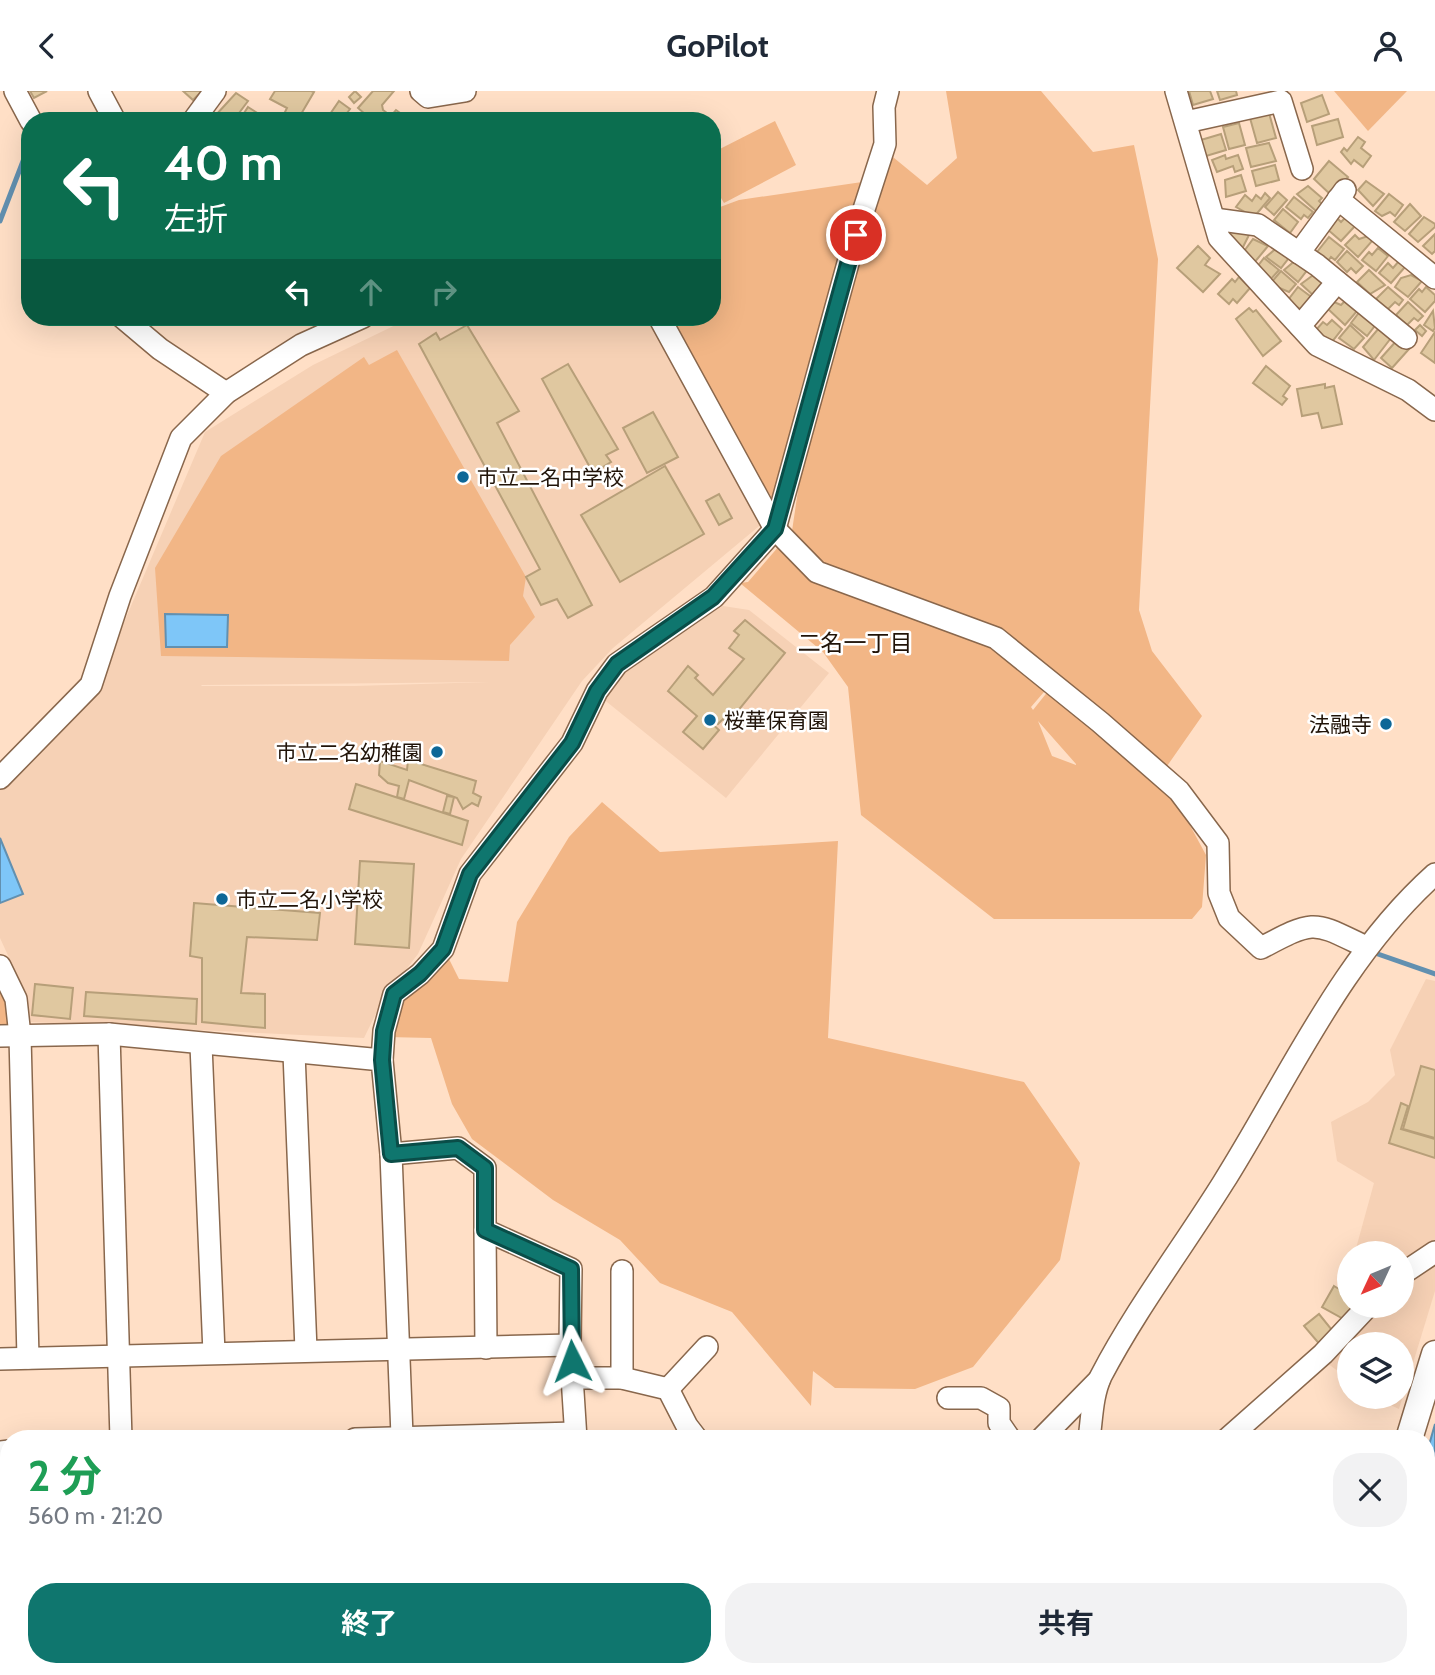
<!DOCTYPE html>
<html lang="ja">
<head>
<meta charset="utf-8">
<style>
  body { margin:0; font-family:Cabin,"Noto Sans JP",sans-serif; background:#f2f2f3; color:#1f2937; height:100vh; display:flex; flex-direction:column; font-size:26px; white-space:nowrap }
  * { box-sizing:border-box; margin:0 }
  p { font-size:23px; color:#747a83 }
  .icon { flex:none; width:38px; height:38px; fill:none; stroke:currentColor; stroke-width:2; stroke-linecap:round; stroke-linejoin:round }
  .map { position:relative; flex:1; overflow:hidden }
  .drawer { position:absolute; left:0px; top:1339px; width:1435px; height:247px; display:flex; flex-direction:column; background:#fff; border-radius:28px 28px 0 0; box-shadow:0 7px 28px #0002 }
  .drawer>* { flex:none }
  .banner { position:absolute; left:21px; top:21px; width:700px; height:214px; border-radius:28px; box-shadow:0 7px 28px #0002; background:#0b6e4f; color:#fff; overflow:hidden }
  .needle { width:46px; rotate:226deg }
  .controls { position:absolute; left:1337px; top:1150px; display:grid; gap:14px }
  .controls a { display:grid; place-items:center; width:77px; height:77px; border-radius:50%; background:#fff; box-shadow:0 7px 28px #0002; font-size:35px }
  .pin { position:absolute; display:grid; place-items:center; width:60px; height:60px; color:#fff; margin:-30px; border:4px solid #fff; border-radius:50%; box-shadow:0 2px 7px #0007 }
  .me { position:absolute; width:77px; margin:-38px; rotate:357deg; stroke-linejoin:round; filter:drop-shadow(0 0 5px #0008) }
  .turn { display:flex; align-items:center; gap:24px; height:147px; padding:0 28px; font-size:32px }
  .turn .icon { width:91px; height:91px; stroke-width:2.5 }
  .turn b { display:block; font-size:49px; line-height:60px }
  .lanes { display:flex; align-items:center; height:66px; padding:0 28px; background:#0003; justify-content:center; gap:35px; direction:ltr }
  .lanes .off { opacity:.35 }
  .round { display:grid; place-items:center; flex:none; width:74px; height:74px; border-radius:28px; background:#f2f2f3 }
  .head { display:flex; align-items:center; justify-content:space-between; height:119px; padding:0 28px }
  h1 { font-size:42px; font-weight:700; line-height:52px; color:#1e9e55 }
  .button { display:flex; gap:14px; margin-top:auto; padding:14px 28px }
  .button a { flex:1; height:80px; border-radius:28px; background:#0f766e; color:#fff; font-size:28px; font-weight:700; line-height:80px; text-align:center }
  .button a+a { background:#f2f2f3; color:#1f2937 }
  header { display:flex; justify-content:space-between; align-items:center; height:91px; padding:0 28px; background:#fff; font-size:32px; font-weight:700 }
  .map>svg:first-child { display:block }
  .built { fill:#f6d1b5; fill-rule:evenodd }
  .green { fill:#f2b686; fill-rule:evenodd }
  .water { fill:#7ec6f8; stroke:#6290b0; stroke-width:2 }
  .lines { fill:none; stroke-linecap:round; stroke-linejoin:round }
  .stream { stroke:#6290b0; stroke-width:5 }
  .building { fill:#e0c8a0; stroke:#b79f79; stroke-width:2 }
  .minor-casing { stroke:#89674c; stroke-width:24 }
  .major-casing { stroke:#89674c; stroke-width:29 }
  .minor { stroke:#fff; stroke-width:21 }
  .major { stroke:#fff; stroke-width:26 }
  .route-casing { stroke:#0a4d48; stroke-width:18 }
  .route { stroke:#0f766e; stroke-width:12 }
  .poi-dot { fill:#0d6797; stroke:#fff; stroke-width:2.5 }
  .labels { text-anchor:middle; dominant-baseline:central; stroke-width:5; stroke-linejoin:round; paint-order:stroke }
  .poi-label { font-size:21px; fill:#201308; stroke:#fff; text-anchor:start }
  .neighbourhood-label { font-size:23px; fill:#201308; stroke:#fff }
</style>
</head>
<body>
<header><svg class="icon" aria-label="back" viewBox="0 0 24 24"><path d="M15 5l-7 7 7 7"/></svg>GoPilot<svg class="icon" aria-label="person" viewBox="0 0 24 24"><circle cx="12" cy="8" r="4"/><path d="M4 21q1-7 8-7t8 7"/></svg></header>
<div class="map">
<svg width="1435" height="1584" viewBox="0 0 1435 1584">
  <rect width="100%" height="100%" fill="#ffdfc6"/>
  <g class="built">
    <path d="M412 226H650L764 431 613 557 582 590 461 768 418 863 383 908 364 947 31 931 22 895 0 847V696L97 595 205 341 313 274ZM489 591 354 595H201L202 594Z"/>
    <path d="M723 515 749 519 829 582 726 707 602 607 621 576Z"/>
    <path d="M1426 888 1435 890V1149L1402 1172V1162L1355 1161 1374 1092 1337 1070 1331 1031 1368 1011 1395 984 1390 959Z"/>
    <path d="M1435 1169V1200L1399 1318 1373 1306H1402V1253H1349V1288L1324 1270 1376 1215 1402 1214V1190Z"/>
  </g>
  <g class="green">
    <path d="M946 0H1041L1093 61 1134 54 1158 168 1139 519 1152 560 1202 625 1165 678 1056 587 1031 616 1033 619 1049 599 1179 714 1206 764 1202 816 1192 828H994L861 724 848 596 823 561 740 492 748 491 792 440 809 325 888 62 927 94 957 67ZM1038 630 1076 673V674L1052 665Z"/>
    <path d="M1334 0H1407L1368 40Z"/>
    <path d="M775 30 796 74 724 112 712 92V62Z"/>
    <path d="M862 91 798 308 776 413 732 345 667 226H712V119L739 109Z"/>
    <path d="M397 259 526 486 523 505 535 526 510 554 509 570 161 565 155 477 221 365 364 266 369 274Z"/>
    <path d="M602 711 660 761 838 750 828 947 1024 991 1080 1072 1060 1169 973 1276 915 1298 835 1297 813 1280 811 1315 732 1221 660 1192 620 1149 553 1109 472 1048 452 1013 431 947 387 946 402 910 445 860 459 888 508 891 517 831 569 746Z"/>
    <path d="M0 883 14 933H0Z"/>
    <path d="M721 1577H935L927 1584H711Z"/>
  </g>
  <g class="water">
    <path d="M165 523 228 524 227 556H166Z"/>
    <path d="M0 747 23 803 0 812Z"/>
    <path d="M1435 1333V1449L1426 1477V1365Z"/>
    <path d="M1361 1577H1393L1391 1584H1358Z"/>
  </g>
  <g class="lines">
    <g class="stream">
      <path d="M0 130 30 52"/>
      <path d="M1375 862 1435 883"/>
    </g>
  </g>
  <g class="building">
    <path d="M30 0H47L34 7Z"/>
    <path d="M183 0H202L193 9Z"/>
    <path d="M275 0H311L314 1 297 30 284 23 287 17 270 8Z"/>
    <path d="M355 0 361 6 354 12 349 6Z"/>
    <path d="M373 0H394L382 14 383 19 391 25 396 19 410 29 373 30 358 17Z"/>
    <path d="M1189 0H1210L1213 8 1193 14Z"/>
    <path d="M1217 0H1236L1237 4 1220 9Z"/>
    <path d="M236 2 248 10 233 30H221L215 25Z"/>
    <path d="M1322 4 1329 23 1307 31 1301 12Z"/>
    <path d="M339 10 350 18 347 22 358 30 326 29Z"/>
    <path d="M248 16 265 27 264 30H239Z"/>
    <path d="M1269 22 1276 47 1257 52 1250 27Z"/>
    <path d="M1338 28 1343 46 1317 54 1312 35Z"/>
    <path d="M1239 32 1245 54 1229 58 1223 36Z"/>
    <path d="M1221 43 1226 59 1206 65 1201 49Z"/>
    <path d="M1358 46 1365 51 1361 57 1371 65 1363 76 1354 69 1351 73 1341 61 1344 57 1347 60Z"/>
    <path d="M1269 52 1276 70 1251 76 1246 57Z"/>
    <path d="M1225 64 1226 68 1238 64 1243 78 1235 81 1233 75 1217 81 1212 69Z"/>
    <path d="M1329 70 1348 86 1332 105 1314 88Z"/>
    <path d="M1275 74 1279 89 1256 95 1252 80Z"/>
    <path d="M1241 84 1246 100 1226 106 1225 89Z"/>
    <path d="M1366 90 1384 103 1373 115 1358 99Z"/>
    <path d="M1308 95 1322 107 1319 110 1322 113 1316 120 1297 103Z"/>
    <path d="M1278 101 1287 109 1274 124 1265 116Z"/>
    <path d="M1265 102 1270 107 1254 126 1236 116 1245 104 1252 110 1256 104 1261 108Z"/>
    <path d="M1389 103 1403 114 1395 125 1390 121 1382 125 1375 120Z"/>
    <path d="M1294 106 1313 121 1308 127 1304 124 1301 128 1286 116Z"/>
    <path d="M1410 113 1421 125 1405 140 1394 131Z"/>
    <path d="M1283 118 1298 131 1290 142 1274 129Z"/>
    <path d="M1346 126 1355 135 1341 150 1327 138 1337 127 1341 131Z"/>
    <path d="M1424 126 1435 133V136L1418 151 1409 143Z"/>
    <path d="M1238 135 1249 144 1241 160 1223 142Z"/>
    <path d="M1435 143V160L1432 163 1423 155Z"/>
    <path d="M1355 144 1359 148 1368 145 1373 149 1358 166 1345 154Z"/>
    <path d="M1329 146 1344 158 1335 169 1331 166 1328 170 1317 161Z"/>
    <path d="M1253 148 1268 155 1254 172 1242 163Z"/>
    <path d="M1280 154 1292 163 1281 177 1266 166Z"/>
    <path d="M1198 155 1210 167 1205 174 1220 183 1203 201 1177 177Z"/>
    <path d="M1378 157 1388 165 1376 180 1362 169 1369 161 1372 164Z"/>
    <path d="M1347 160 1363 175 1356 182 1351 177 1347 181 1337 171Z"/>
    <path d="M1264 167 1279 179 1269 190 1257 176Z"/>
    <path d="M1297 168 1308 178 1298 191 1284 179Z"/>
    <path d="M1399 170 1405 176 1391 192 1379 182 1388 172 1393 177Z"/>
    <path d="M1369 179 1385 194 1370 203 1357 191Z"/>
    <path d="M1281 180 1296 193 1289 201 1270 193Z"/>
    <path d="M1316 182 1326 190 1314 205 1301 193Z"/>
    <path d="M1411 184 1422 190 1408 206 1395 196 1401 187Z"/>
    <path d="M1239 186 1250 197 1237 212 1233 208 1229 213 1218 203 1232 188 1235 191Z"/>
    <path d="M1298 196 1314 208 1304 221 1288 209Z"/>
    <path d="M1388 196 1403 209 1399 214 1395 211 1387 219 1376 208Z"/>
    <path d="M1426 196 1435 204V210L1425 221 1410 208 1419 198 1422 201Z"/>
    <path d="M1346 209 1357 220 1345 234 1328 218 1334 211 1341 214Z"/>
    <path d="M1408 211 1423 225 1418 230 1414 227 1407 234 1396 224Z"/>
    <path d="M1249 217 1253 221 1256 219 1281 250 1263 265 1236 228Z"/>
    <path d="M1361 219 1377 232 1367 245 1351 232Z"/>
    <path d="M1433 220 1435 237 1433 240 1424 234Z"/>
    <path d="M1332 229 1342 238 1331 252 1316 239 1323 231 1327 234Z"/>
    <path d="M467 234 519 320 497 332 592 514 568 527 557 508 541 514 526 486 540 478 419 253 436 242 440 249Z"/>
    <path d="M1350 234 1364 247 1354 258 1339 247Z"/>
    <path d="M1420 234 1426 240 1422 245 1415 239Z"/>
    <path d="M1379 237 1391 247 1374 269 1363 256Z"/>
    <path d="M1435 241V272L1421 262Z"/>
    <path d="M1398 248 1409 258 1392 277 1381 267Z"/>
    <path d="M568 273 618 358 606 364 611 371 593 382 542 288Z"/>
    <path d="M1266 275 1290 295 1283 305 1287 308 1282 314 1253 292Z"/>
    <path d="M1325 293V297L1334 295 1342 333 1322 337 1318 322 1302 325 1297 298Z"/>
    <path d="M653 321 678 366 647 382 623 337Z"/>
    <path d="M665 375 704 443 620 491 581 424Z"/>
    <path d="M719 403 732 427 719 434 706 410Z"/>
    <path d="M745 529 785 562 728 632 723 628 718 633 713 627 709 630 719 639 703 658 683 641 697 625 668 600 688 575 698 584 695 587 713 604 744 568 729 557 739 544 734 540Z"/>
    <path d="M408 669 476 690 473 702 481 706 478 715 472 712 463 718 457 707 409 689 404 708 397 706 399 695 388 692 379 684 380 670 407 679Z"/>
    <path d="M356 693 468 730 462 754 349 718Z"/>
    <path d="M447 705 454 706 450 723 443 721Z"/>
    <path d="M360 770 414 773 409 857 355 853Z"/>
    <path d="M194 812 320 822 317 849 247 846 241 902 265 903V937L202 931V867L190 865Z"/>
    <path d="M35 893 73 897 70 928 32 924Z"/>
    <path d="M86 901 197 908 196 933 84 925Z"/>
    <path d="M1421 975 1435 979V1047L1403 1038Z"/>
    <path d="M1401 1012 1408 1015 1401 1038 1435 1048V1067L1389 1052Z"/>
    <path d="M1334 1195 1349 1204V1214H1357L1347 1230 1322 1216Z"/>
    <path d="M1319 1223 1336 1244 1322 1256 1304 1235Z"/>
    <path d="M1349 1259V1281L1339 1272Z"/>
  </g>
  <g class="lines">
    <defs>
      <g id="minor">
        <path d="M15 0 31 30"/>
        <path d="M99 0 115 30"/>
        <path d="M421 0 428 6 465 0"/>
        <path d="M1176 0 1219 147 1317 254 1408 299 1435 319"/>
        <path d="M193 30 215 0"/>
        <path d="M1186 31 1281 10 1302 78"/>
        <path d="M1338 108 1435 187"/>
        <path d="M1214 128 1258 134 1317 174 1406 247"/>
        <path d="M1299 162 1345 99"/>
        <path d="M122 226 160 258 226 302"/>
        <path d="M659 226 775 438 817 481 996 547 1100 631 1179 700 1218 752 1219 802 1229 827 1261 857C1316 828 1312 830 1366 856"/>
        <path d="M1300 235 1337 191"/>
        <path d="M0 687 91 594 120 505 181 347 226 302 301 254 363 226"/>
        <path d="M0 875 16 908 20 945 28 1267"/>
        <path d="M109 943 121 1348"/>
        <path d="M0 945 109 943 382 969 391 1063 402 1345"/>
        <path d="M201 954 214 1262"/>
        <path d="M294 962 306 1259"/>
        <path d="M382 969 384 940 394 903 420 883 443 858 470 783 572 652 597 600 617 573 714 506 775 438 856 143 885 53 884 16 888 0"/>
        <path d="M391 1063 458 1057 485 1077V1139L571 1178 570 1254 576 1348"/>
        <path d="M485 1139 486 1257"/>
        <path d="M622 1180V1287"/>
        <path d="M1402 1183 1435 1161"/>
        <path d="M0 1268 570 1254"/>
        <path d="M574 1287H622L668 1298 687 1335 697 1348"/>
        <path d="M668 1298 707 1256"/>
        <path d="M948 1307H981L999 1317V1332L1010 1348"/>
        <path d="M355 1348 575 1342"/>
        <path d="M1041 1348 1099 1289"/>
        <path d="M1089 1348C1092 1327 1092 1304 1101 1285 1136 1218 1183 1156 1223 1092 1289 987 1341 867 1435 783"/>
        <path d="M1227 1348 1323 1263 1369 1214"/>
        <path d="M0 1361 9 1360"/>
        <path d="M0 1455 9 1454"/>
        <path d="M483 1577 521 1584"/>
        <path d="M1009 1577 1010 1584"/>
        <path d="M10 1584 11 1577"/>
        <path d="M104 1584 105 1577"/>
        <path d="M198 1584 199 1577"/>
        <path d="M294 1584V1577"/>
        <path d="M384 1584V1577"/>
        <path d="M572 1584 573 1577"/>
        <path d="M651 1584H655"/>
        <path d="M705 1584 713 1577"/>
        <path d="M1055 1584 1061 1577"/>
      </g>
      <g id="major">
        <path d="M1409 1348 1435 1263"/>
        <path d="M1426 1565 1435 1538"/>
        <path d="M1333 1584 1336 1577"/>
      </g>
    </defs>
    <use href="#minor" class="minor-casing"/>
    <use href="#major" class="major-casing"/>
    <use href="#minor" class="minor"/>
    <use href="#major" class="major"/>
  </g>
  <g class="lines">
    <defs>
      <path id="route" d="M572 1270 571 1178 485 1139V1077L458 1057 391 1063 382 969 384 940 394 903 420 883 443 858 470 783 572 652 597 600 617 573 713 506 775 438 856 144"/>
    </defs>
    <use href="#route" class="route-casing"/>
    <use href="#route" class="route"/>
  </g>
  <g class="poi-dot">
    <circle cx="463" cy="386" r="7"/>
    <circle cx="710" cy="629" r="7"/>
    <circle cx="1386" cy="633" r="7"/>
    <circle cx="437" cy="661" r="7"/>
    <circle cx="222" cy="808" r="7"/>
  </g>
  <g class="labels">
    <g class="poi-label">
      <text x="477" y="386">市立二名中学校</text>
      <text x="724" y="629">桜華保育園</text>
      <text x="1372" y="633" text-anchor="end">法融寺</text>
      <text x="423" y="661" text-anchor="end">市立二名幼稚園</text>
      <text x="236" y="808">市立二名小学校</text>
    </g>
    <g class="neighbourhood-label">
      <text x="855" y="552">二名一丁目</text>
    </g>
  </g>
</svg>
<div class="controls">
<a><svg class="needle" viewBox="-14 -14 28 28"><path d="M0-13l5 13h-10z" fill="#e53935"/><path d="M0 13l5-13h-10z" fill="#747a83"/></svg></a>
<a><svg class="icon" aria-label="layers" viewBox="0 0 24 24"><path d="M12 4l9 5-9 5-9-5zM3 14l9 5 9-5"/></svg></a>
</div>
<div class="pin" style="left:856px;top:144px;background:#d93025"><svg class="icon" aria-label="arrive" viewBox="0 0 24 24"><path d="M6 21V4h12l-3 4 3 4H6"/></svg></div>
<svg class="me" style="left:572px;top:1270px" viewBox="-20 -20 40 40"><path d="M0-17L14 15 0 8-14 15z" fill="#0f766e" stroke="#fff" stroke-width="4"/></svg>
<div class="banner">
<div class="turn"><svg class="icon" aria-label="left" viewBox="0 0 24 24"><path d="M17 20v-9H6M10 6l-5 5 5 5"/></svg><div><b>40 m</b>左折</div></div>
<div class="lanes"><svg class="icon" aria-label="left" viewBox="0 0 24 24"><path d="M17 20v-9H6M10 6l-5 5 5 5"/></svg><svg class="icon off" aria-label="ahead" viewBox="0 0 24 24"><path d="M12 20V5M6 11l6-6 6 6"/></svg><svg class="icon off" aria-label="right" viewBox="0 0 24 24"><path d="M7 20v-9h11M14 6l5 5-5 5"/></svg></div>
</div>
<section class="drawer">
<div class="head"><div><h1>2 分</h1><p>560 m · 21:20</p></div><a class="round"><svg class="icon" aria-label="close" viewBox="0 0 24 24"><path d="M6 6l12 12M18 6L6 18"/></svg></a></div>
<div class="button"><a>終了</a><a>共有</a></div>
</section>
</div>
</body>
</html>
